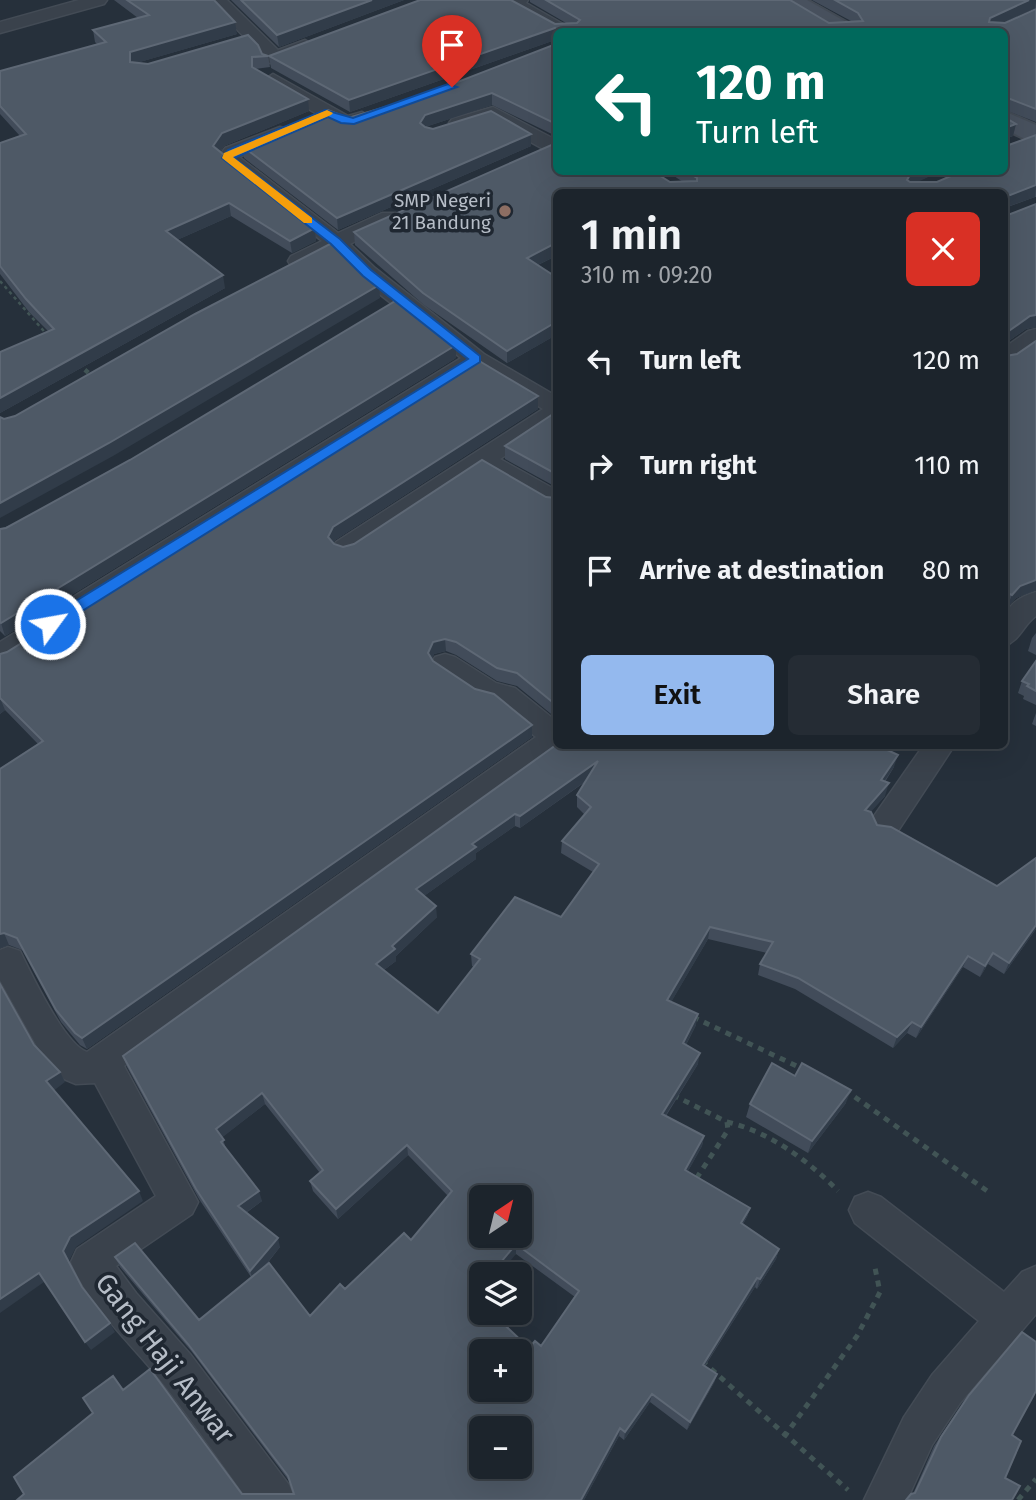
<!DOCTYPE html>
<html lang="en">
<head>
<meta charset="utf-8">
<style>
  body { margin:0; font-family:"Fira Sans",sans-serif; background:#252c34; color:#f1f3f6; height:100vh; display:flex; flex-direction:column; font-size:26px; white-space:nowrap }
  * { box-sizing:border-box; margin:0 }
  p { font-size:23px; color:#a0a4a9 }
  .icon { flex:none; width:38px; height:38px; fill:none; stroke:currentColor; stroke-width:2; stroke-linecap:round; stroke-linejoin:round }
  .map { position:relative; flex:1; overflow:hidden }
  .side { position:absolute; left:553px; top:189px; width:455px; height:560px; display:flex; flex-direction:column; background:#1c242c; border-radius:10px; box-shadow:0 7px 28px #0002,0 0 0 2px #3a4148 }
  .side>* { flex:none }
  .guide { position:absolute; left:553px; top:28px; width:455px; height:147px; border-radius:10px; box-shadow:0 7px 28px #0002,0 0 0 2px #3a4148; background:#00695c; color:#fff; overflow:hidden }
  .needle { width:46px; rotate:35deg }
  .fabs { position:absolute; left:469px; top:1185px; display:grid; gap:14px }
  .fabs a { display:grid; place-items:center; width:63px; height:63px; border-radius:10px; background:#1c242c; box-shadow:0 7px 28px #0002,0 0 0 2px #3a4148; font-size:35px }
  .pin { position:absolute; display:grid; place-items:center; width:60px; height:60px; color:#fff; margin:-72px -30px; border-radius:50% 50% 50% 0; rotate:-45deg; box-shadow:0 0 7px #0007 }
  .pin .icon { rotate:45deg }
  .me { position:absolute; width:77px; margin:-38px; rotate:58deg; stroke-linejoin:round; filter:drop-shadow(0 0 5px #0008) }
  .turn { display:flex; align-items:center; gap:24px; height:147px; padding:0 28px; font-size:32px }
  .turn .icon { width:91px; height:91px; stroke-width:2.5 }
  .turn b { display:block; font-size:49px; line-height:60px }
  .round { display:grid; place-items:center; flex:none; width:74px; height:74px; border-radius:10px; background:#252c34 }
  .overview { display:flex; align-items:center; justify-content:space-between; height:119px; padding:0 28px }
  h1 { font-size:42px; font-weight:600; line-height:52px }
  .primary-button { display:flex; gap:14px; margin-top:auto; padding:14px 28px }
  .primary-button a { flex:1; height:80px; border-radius:10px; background:#94b9ee; color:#111; font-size:28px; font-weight:600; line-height:80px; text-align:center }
  .primary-button a+a { background:#252c34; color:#f1f3f6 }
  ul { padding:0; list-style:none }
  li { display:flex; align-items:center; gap:21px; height:105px; padding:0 28px }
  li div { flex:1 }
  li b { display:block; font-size:26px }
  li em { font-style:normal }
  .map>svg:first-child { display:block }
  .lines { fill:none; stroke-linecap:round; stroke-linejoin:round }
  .minor-casing { stroke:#434b55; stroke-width:3 }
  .secondary-casing { stroke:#434b55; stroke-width:4 }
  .path-far2 { stroke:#415455; stroke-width:2.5; stroke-dasharray:3.5 3.5; stroke-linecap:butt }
  .path-far1 { stroke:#415455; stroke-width:4.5; stroke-dasharray:4.5 4.5; stroke-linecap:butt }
  .path { stroke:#415455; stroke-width:5; stroke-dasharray:6 6; stroke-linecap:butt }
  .minor { fill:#3a424c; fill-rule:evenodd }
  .secondary { fill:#48515e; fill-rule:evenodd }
  .wall { fill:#424c5a; fill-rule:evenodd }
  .shaded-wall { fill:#313c49 }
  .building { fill:#4e5966; stroke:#5e6875; stroke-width:2; fill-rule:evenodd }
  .route { fill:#1a73e8; stroke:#114b97; stroke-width:2 }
  .slow { fill:#f59e0b }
  .education-dot { fill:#8d6e63; stroke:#1f2731; stroke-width:2.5 }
  .labels { text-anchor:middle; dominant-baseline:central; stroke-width:7; stroke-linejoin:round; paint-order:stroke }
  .far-poi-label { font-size:19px; fill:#b6bdc7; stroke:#1f2731; text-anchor:end }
  .near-street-label { font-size:28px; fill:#b6bdc7; stroke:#1f2731 }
</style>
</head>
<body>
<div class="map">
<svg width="1036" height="1500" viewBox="0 0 1036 1500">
  <rect width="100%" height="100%" fill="#26303b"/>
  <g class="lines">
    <defs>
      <g id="minor">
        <path d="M79 0H107L104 4 0 33V22Z"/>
        <path d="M208 0H227L278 50 305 40 314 46 312 50 278 63H264L262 55Z"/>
        <path d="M508 0H528L526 3 577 32 556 33 513 10 506 2Z"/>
        <path d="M273 74 348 116 362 112 372 118 369 122 348 128 334 124 266 84 264 80Z"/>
        <path d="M493 107 556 140V151L545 150 491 120 459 129 449 123 452 119Z"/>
        <path d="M280 127 287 129 290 133 287 137 239 157 338 233 382 213H396L400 217 396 221 350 244 375 268 484 354 556 396V422L500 459 556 490V509L547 507 482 470 354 554 345 557 336 554 332 548 336 542 543 409 476 369 10 662 0 665V642L461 358 359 278 334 252 307 266H291L288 261 291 256 322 241 218 158 225 148Z"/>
        <path d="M1036 329V347L1012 365 1004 367V348L1028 331Z"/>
        <path d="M1036 592V616C1023 625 1020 641 1004 646 1004 616 1003 602 1036 592Z"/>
        <path d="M445 654 455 657 496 683 515 688 556 721V746L566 747 124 1066 198 1202 192 1214 116 1266 136 1293 190 1354 289 1485 295 1500H248C220 1461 192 1420 162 1382 131 1343 91 1309 71 1262L77 1249 156 1196 95 1083 76 1084 64 1079 42 1055 0 980V950L8 947 20 951C31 974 65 1045 87 1052L536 737 495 704 477 699 435 671 431 664 435 657Z"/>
        <path d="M923 746H954L896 834 885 837 874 834 870 825 874 816Z"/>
        <path d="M868 1192 881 1197 1004 1292 1022 1272 1036 1266V1314L960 1403 932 1445 907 1500H864L904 1417 932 1375 979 1321 855 1223 849 1210 855 1197Z"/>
      </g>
      <g id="secondary">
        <path d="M779 0H807L855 27 858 32H829L782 5Z"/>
        <path d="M1004 111 1036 125V144L1004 129Z"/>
      </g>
    </defs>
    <use href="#minor" class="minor-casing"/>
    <use href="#secondary" class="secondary-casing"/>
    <path class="path-far2" d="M0 281 49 337"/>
    <path class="path-far1" d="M78 364 91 375"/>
    <g class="path">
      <path d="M693 1017 803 1069"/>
      <path d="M845 1090 990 1193"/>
      <path d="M673 1095 727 1122 728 1130 696 1179"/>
      <path d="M727 1122C768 1131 809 1161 838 1191"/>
      <path d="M702 1361 848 1490"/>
      <path d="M784 1437 857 1336 880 1292 874 1263"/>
      <path d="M1018 1500 1036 1479"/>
    </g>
    <use href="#minor" class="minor"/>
    <use href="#secondary" class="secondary"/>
  </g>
  <g class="wall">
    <path d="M114 0H214L237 34 136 63 148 64 262 54 268 56 270 67 255 69 309 111 224 146 220 152 315 228 316 241 292 253 231 216 177 240 225 288 0 413V352L48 331 29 312 0 274V143L20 136 0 114V71L98 45 95 42 93 30 138 18Z"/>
    <path d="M231 0H404L279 47Z"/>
    <path d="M530 0H790L829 23 851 21 812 0H1036V8H1035L1002 23H1005L1036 9V122L1005 110 1004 32H556V41L555 40 350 112 271 68 269 56 566 23 530 2Z"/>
    <path d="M556 44V136L492 105 425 127 531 146 338 230 244 158 242 146 348 118 416 98Z"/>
    <path d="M1004 117 1016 124 1013 136 1005 139 1006 146 1036 135V197H1035L1005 208V213L1008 215 1036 204V327L1026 329 1006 343V356L1017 354 1036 341V590L1016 598 1007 607 1004 606V192H556V256L538 265 556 277V335L507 363 424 305 355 245 354 232 556 143V172H654L670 182H683L668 172H939L916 182H937L960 172H1004Z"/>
    <path d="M456 358 5 636 0 631V529Z"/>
    <path d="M538 396V409L335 540 333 543 343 547 546 497 556 498V718L517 686 497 681 456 655 446 651 434 654 432 659 433 661 532 725V737L87 1049 80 1045 61 1022 22 950 9 945 0 948 38 744 5 710 0 714V654L7 652Z"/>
    <path d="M556 412V487L505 459V446Z"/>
    <path d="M1036 633V655L1028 651 1032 638Z"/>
    <path d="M1036 661V705L1023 699 1024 696 1018 693 1022 681Z"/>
    <path d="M1036 713V726L1032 724Z"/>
    <path d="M556 746H889L886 750 894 767 885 782V796L870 812 877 825 997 886 1036 858V929L1004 974 988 964 980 977 963 967 916 1038 907 1033 893 1048 795 989 758 975 760 964 767 953 708 939 671 1002 696 1025 686 1045 698 1064 666 1116 704 1136 702 1146 688 1171 750 1208 747 1217 743 1224 779 1249 776 1259 757 1289 755 1287 705 1366 717 1374 714 1383 687 1430 650 1402 624 1440 619 1436 584 1500 24 1494 123 1390 242 1494H294L290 1482 192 1352 120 1267 115 1257 199 1320 251 1277 199 1199 127 1067 123 1056ZM585 782 577 795V807L585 815 562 841 561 853 593 872 561 917 471 954 472 966 474 967 438 1013 384 970 396 961V956L437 917 424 896 476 859V853L515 826 520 828ZM265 1104 320 1173 310 1181 313 1191 338 1219 408 1155 448 1196 411 1240 310 1316 266 1265 280 1247 246 1213 262 1201 227 1151 222 1137ZM516 1254 575 1297 541 1346 529 1348 478 1300 481 1295V1274Z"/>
    <path d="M795 1076 846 1103 808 1153 746 1117 750 1104Z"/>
    <path d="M969 1395 1012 1435 1021 1441 913 1494 934 1446Z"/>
  </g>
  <g class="shaded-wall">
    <path d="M372 0H404L279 47 277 35Z"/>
    <path d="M1029 0H1036L1035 8 987 30 990 18Z"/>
    <path d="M235 22 237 34 133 64 130 62V52Z"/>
    <path d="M555 28V40L350 112 349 100Z"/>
    <path d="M492 93V105L425 127 421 135 420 123 425 115Z"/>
    <path d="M308 99 309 111 224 146 215 158 213 146 222 133Z"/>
    <path d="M1016 124 1013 136 1004 139 1005 128Z"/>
    <path d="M531 134V146L338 230 337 218Z"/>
    <path d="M916 172H939L909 186 907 180 911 173Z"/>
    <path d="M1036 185 1035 197 1004 208 1005 197Z"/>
    <path d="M229 203 231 216 168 244 166 231Z"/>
    <path d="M315 228 316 241 292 253 290 241Z"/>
    <path d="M556 243V256L527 270V258Z"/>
    <path d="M223 275 225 288 0 413V398Z"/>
    <path d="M379 285 380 298 113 456 0 518V503Z"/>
    <path d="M1036 315V327L1026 329 1004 344 1006 333 1030 316Z"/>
    <path d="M556 322V335L507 363V351Z"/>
    <path d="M456 345V358L5 636 1 623Z"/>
    <path d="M538 396V409L335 540 330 549 328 537 333 527Z"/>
    <path d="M1036 580V590L1016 598 1007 607 1012 595 1020 586Z"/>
    <path d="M445 639 446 651 434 654 429 665 428 653 433 642Z"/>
    <path d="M0 698 5 710 0 714Z"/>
    <path d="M532 725V737L87 1049 82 1038Z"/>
    <path d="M898 755 894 767 877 792 881 780Z"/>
    <path d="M598 761 597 773 520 828V816Z"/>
    <path d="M889 783 885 796 862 822 865 810Z"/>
    <path d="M515 814V826L476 853V859L417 901 416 889 472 844Z"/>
    <path d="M436 906 437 917 396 956V961L377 975 376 964 392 946Z"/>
    <path d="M1036 925V929L1004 974 1009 963Z"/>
    <path d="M710 927 708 939 666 1011 667 1000Z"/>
    <path d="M4 933 9 945 0 948V934Z"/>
    <path d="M993 953 988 964 980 977 985 966Z"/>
    <path d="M968 956 963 967 916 1038 921 1027Z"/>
    <path d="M698 1014 696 1025 681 1054 683 1043Z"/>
    <path d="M912 1022 907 1033 893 1048 897 1037Z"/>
    <path d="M700 1053 698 1064 660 1124 662 1114Z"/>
    <path d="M60 1072 65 1082 52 1092 46 1081Z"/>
    <path d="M851 1090 846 1103 808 1153 812 1141Z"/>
    <path d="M262 1093 265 1104 219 1140 216 1129Z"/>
    <path d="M704 1136 702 1146 683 1180 685 1170Z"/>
    <path d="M407 1145 408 1155 338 1219 336 1209Z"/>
    <path d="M139 1191 143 1201 76 1247 69 1261 63 1251 70 1237Z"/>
    <path d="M259 1191 262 1201 241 1216 238 1206Z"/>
    <path d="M750 1208 747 1217 738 1232 741 1223Z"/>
    <path d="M278 1238 280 1247 253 1280 250 1271Z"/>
    <path d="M516 1244V1254L499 1274H491Z"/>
    <path d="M779 1249 776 1259 757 1289 760 1279Z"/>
    <path d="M39 1273 44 1282 0 1313V1299Z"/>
    <path d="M757 1278 755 1287 700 1373 703 1365Z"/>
    <path d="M481 1286V1295L473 1305V1295Z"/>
    <path d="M110 1323 115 1332 91 1350 85 1342Z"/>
    <path d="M717 1374 714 1383 687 1430 690 1422Z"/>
    <path d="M652 1394 650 1402 624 1440 625 1432Z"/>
    <path d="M620 1428 619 1436 584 1500H581Z"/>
  </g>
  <g class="building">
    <path d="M127 0H214L235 22 130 52V62L148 64 248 35 258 45 262 54 268 56 252 57V67L308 99 222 133 213 146 315 228 290 241 229 203 166 231 223 275 0 398V352L54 329 26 299 0 266V143L26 134 0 106V71L106 42 93 30 149 15Z"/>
    <path d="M241 0H372L277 35Z"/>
    <path d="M420 0H511L555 24 577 23 580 20 546 0H790L829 23 863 21 858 13 835 0H1029L990 18 989 22 1005 23 1036 9V109L1005 97 1004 113V32H559L555 28 349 100 269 56Z"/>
    <path d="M556 44V124L492 93 425 115 420 123 425 127 433 129 491 111 531 134 337 218 242 146 328 110 348 118 416 98Z"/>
    <path d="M1004 117 1016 124 1005 128 1006 146 1036 135V185L1005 197V213L1008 215 1036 204V315L1030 316 1006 333V356L1017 354 1036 341V580L1020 586 1012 595 1004 592V192H556V243L527 258 556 277V322L507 351 423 293 354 232 556 143V172H654L670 182 697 181V178L687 172H916L911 173 907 180 910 182H937L960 172H1004Z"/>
    <path d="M332 243 379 285 109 443 0 503V417L4 419 15 416 195 314Z"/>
    <path d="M397 300 456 345 1 623 0 622V529L6 528 130 460Z"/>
    <path d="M476 359 538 396 333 527 328 537 334 544 343 547 354 544 482 460 546 497 556 498V705L517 673 497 668 456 642 445 639 433 642 428 653 433 661 475 689 494 694 532 725 82 1038 75 1033 56 1010 17 938 4 933 0 934V769L43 741 0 698V654L7 652Z"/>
    <path d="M556 412V474L505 446Z"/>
    <path d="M1036 661V691L1027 686 1029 684 1022 681Z"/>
    <path d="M556 745 884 746 883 748 898 755 881 780 889 783 865 810 871 812 877 825 891 827 997 886 1036 858V925L1009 963 993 953 985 966 968 956 921 1027 912 1022 897 1037 798 978 760 964 773 942 710 927 667 1000 698 1014 683 1043 700 1053 662 1114 704 1136 685 1170 750 1208 741 1223 779 1249 760 1279 757 1278 703 1365 717 1374 690 1422 652 1394 625 1432 620 1428 581 1500H17L24 1494 14 1477 93 1413 83 1398 113 1376 123 1390 150 1369 242 1494H294L288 1476 188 1344 115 1257 135 1243 199 1320 269 1263 310 1316 340 1284 345 1289 404 1233 411 1240 452 1191 407 1145 336 1209 310 1181 323 1170 262 1093 216 1129 224 1140 221 1142 259 1191 238 1206 278 1238 250 1271 196 1189 123 1056ZM598 761 577 795 591 807 562 841 599 864 561 917 515 897 471 954 480 959 438 1013 376 964 395 949 392 946 436 906 416 889 476 847 472 844 515 814 520 816ZM481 1197H520V1236H481ZM516 1244 579 1291 541 1346 535 1341 529 1348 491 1312H481V1303L473 1295 481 1286V1274H491ZM481 1351H520V1390H481ZM481 1428H520V1466H481Z"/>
    <path d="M0 984 34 1045 60 1072 46 1081 139 1191 70 1237 63 1251 82 1287 110 1323 85 1342 39 1273 0 1299Z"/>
    <path d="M772 1063 795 1076 802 1063 851 1090 812 1141 750 1104Z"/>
    <path d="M1022 1332 1036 1342V1391L1012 1435 1021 1441 1005 1478 1020 1486 1012 1500H906L911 1494 915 1493 941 1437 969 1395Z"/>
  </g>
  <path class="route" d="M448 84 457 87 354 124 341 123 328 117 234 158 340 239 371 270 480 356V362L55 628H45L43 624 45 620 468 359 363 276 331 244 222 158 228 150 325 110 353 118Z"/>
  <path class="slow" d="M327 110 333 113 331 115 233 157 312 218V223H304L222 158 224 153Z"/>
  <circle class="education-dot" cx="505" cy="211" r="7"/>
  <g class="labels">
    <g class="far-poi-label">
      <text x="491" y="200">SMP Negeri<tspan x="491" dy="22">21 Bandung</tspan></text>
    </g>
    <g class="near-street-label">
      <text transform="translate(165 1358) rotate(52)">Gang Haji Anwar</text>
    </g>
  </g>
</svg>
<div class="fabs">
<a><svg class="needle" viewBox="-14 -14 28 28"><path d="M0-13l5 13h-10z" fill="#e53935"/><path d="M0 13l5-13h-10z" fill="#a0a4a9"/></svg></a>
<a><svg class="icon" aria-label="layers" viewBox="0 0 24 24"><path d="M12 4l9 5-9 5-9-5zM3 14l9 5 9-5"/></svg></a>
<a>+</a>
<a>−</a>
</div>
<div class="pin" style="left:452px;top:87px;background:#d93025"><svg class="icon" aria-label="arrive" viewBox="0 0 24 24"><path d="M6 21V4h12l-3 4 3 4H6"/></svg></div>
<svg class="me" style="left:50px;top:624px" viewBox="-20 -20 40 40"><circle r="17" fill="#1a73e8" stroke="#fff" stroke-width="3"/><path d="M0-11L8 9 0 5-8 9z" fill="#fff"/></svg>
<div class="guide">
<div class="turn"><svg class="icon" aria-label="left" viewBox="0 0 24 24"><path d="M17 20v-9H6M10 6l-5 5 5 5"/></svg><div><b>120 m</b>Turn left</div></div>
</div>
<section class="side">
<div class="overview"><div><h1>1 min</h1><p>310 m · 09:20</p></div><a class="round" style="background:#d93025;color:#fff"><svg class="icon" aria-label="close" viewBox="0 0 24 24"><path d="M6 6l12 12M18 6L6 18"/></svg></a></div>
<ul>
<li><svg class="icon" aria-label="left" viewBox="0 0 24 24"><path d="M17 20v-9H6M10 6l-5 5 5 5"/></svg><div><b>Turn left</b></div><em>120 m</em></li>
<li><svg class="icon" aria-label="right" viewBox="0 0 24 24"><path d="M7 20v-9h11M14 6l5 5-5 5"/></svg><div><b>Turn right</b></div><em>110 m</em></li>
<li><svg class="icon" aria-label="arrive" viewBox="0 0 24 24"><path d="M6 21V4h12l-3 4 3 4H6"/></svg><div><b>Arrive at destination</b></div><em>80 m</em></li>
</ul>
<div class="primary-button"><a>Exit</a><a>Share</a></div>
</section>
</div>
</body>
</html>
